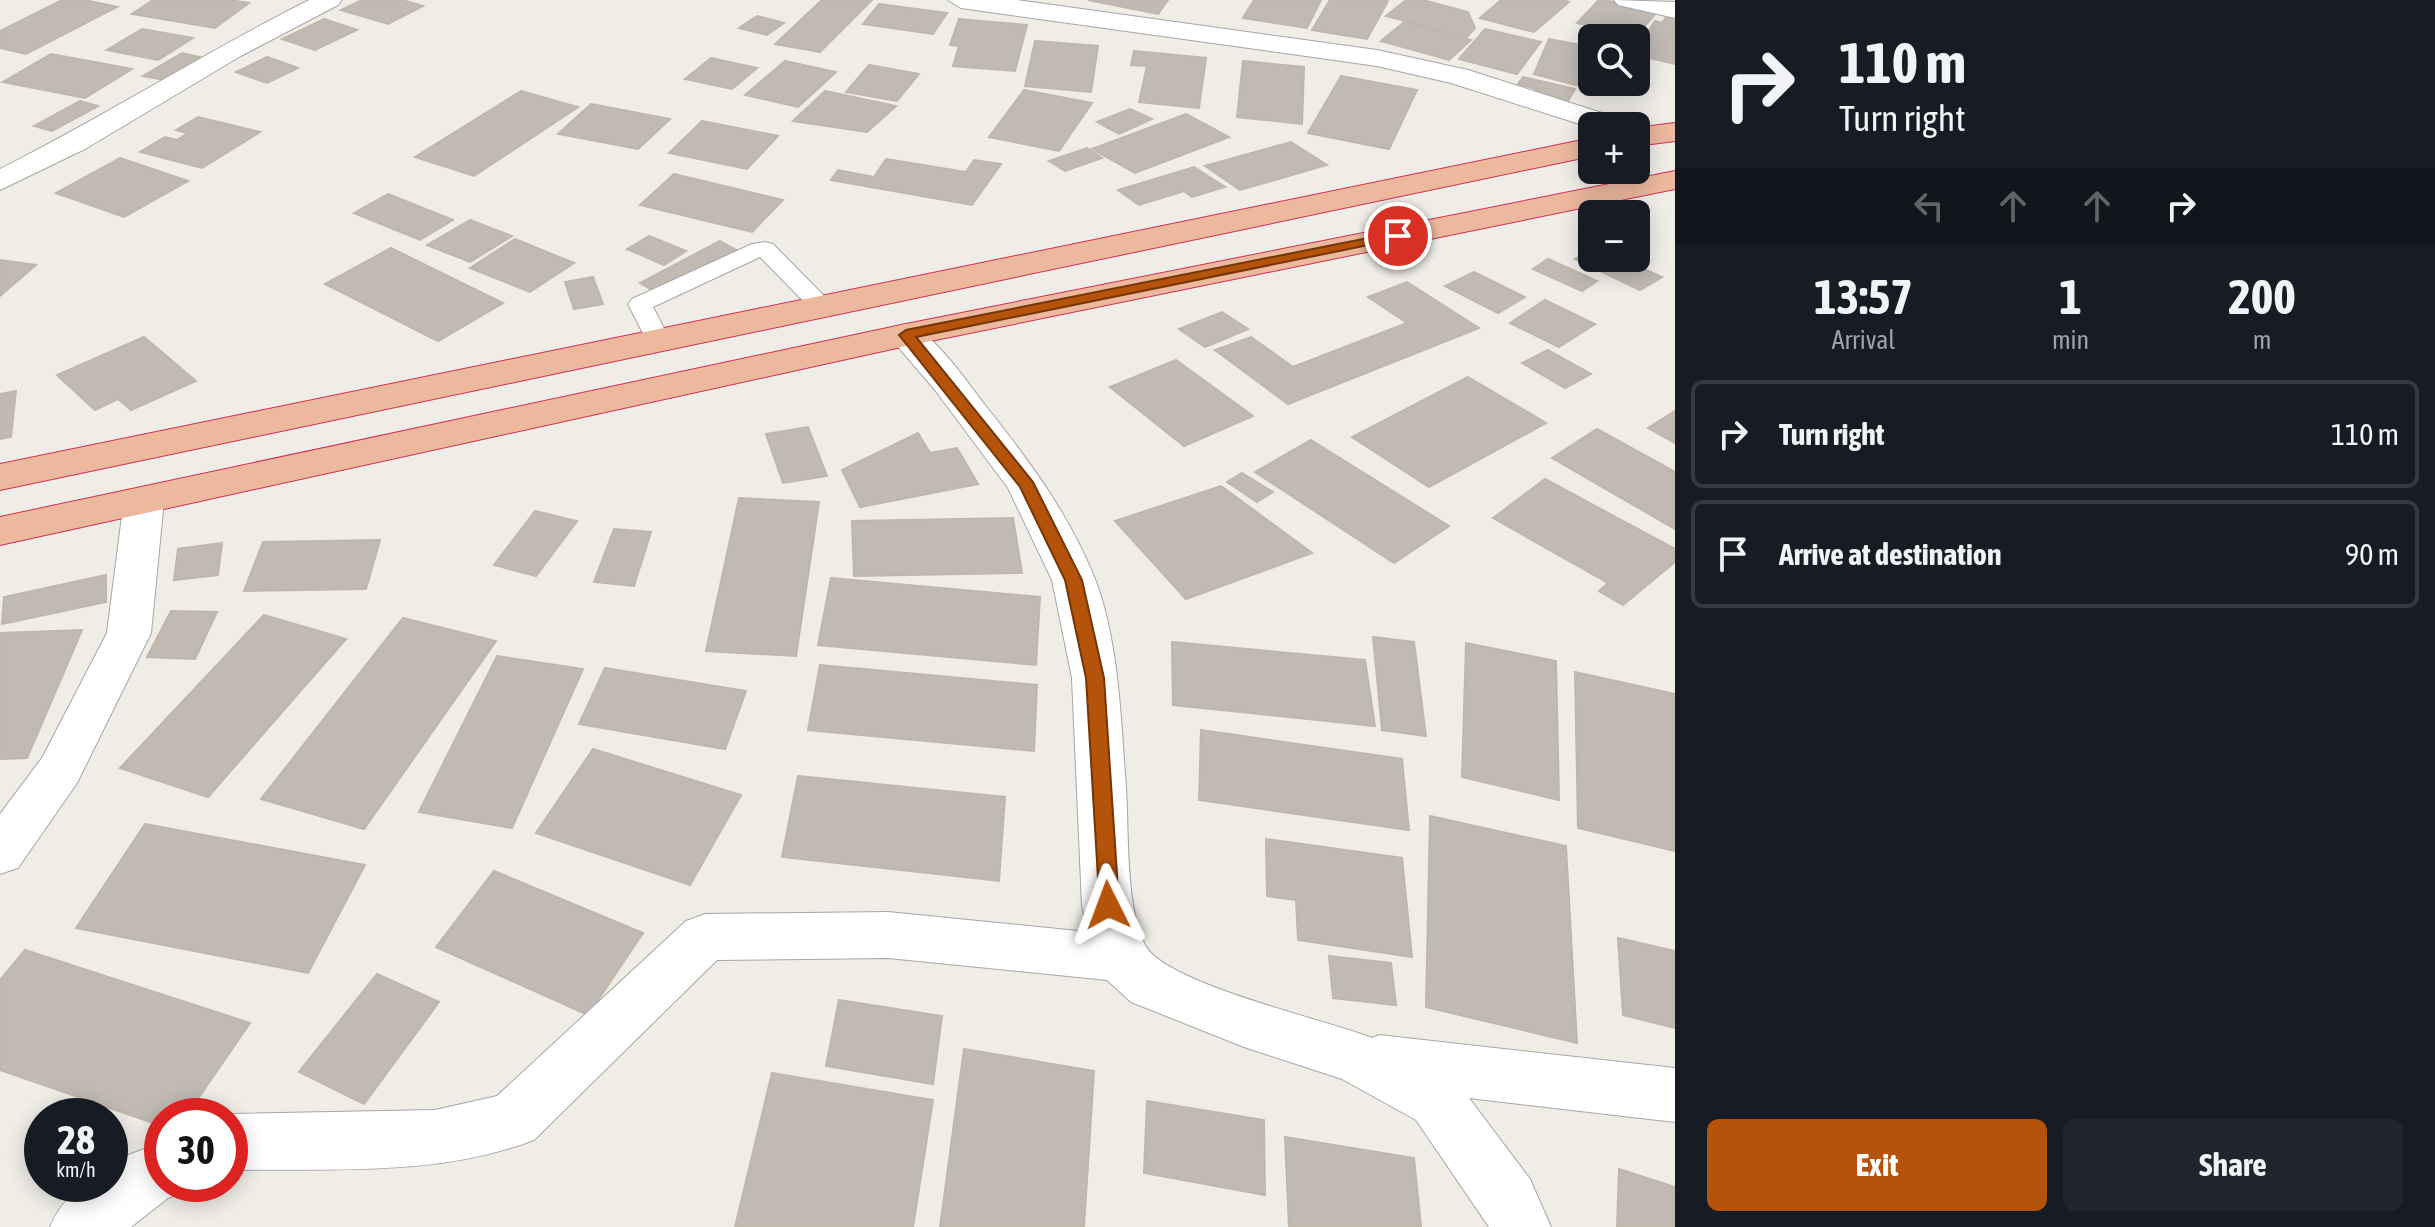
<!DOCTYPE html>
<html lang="en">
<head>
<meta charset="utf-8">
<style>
  body { margin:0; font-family:"Asap Condensed",sans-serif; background:#20242c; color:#f1f3f6; height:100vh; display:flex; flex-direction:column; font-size:30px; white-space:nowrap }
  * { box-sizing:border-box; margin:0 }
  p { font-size:26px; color:#9ea1a6 }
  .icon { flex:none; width:44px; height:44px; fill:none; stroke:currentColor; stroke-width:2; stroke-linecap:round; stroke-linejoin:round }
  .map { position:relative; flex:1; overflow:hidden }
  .details { display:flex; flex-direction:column; background:#171b24; width:760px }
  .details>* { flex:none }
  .banner { background:#171b24; color:#f1f3f6; overflow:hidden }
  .buttons { position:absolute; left:1578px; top:24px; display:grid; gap:16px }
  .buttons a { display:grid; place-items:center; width:72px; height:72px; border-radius:12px; background:#171b24; box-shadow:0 4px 20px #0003; font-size:40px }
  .speed { position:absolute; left:24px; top:1098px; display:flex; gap:16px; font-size:40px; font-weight:700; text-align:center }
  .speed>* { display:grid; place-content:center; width:104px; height:104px; border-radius:50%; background:#171b24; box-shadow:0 4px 20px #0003; line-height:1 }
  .speed small { font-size:20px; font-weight:400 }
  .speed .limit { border:12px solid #d22; background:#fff; color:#111 }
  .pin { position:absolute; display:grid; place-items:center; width:68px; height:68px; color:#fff; margin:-34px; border:4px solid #fff; border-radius:50%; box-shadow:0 2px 8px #0007 }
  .me { position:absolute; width:88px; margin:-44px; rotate:357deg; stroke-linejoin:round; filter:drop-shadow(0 0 6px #0008) }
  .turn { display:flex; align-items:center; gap:28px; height:168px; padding:0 32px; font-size:36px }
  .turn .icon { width:104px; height:104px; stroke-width:2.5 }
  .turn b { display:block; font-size:56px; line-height:68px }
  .lanes { display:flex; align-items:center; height:76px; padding:0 32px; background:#0003; justify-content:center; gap:40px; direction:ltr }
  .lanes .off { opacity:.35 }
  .eta { display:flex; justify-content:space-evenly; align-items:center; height:136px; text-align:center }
  .eta b { font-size:48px; font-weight:700; line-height:56px }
  .button { display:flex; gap:16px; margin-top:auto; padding:16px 32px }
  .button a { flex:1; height:92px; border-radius:12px; background:#b45309; color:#fff; font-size:32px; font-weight:700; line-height:92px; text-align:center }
  .button a+a { background:#20242c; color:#f1f3f6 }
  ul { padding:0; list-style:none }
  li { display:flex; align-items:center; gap:24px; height:108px; margin:0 16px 12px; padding:0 16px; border:4px solid #363941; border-radius:12px }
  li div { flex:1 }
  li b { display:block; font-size:30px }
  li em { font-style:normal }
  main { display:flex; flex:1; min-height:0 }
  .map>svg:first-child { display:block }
  .building { fill:#c0bab3; stroke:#c0b6a9; stroke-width:2 }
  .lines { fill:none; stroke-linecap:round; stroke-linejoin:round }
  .service-casing { stroke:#a6a6a6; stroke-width:2 }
  .minor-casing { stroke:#a6a6a6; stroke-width:2 }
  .trunk-casing { stroke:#d03055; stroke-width:2 }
  .service { fill:#fff; fill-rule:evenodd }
  .minor { fill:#fff; fill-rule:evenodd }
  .trunk { fill:#ecb89e; fill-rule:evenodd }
  .route { fill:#b45309; stroke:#753606; stroke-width:2 }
</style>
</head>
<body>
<main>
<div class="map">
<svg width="1675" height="1227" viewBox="0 0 1675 1227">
  <rect width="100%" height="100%" fill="#efede6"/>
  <g class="building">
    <path d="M62 0H85L117 7 26 54 0 48V31Z"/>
    <path d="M153 0H229L249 3 215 28 132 14Z"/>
    <path d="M362 0H402L423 6 388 24 341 10Z"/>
    <path d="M822 0 871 1 820 52 775 44Z"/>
    <path d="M1088 0H1168L1158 14Z"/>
    <path d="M1254 0H1321L1307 28 1243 18Z"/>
    <path d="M1330 0H1382L1388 1 1367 39 1312 30Z"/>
    <path d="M1406 0H1423L1468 12 1475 28 1467 37 1386 16Z"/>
    <path d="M1501 0H1563L1569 2 1534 32 1480 18Z"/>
    <path d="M1599 0H1605L1657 12 1635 37 1577 23Z"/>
    <path d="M879 4 947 13 933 34 863 24Z"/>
    <path d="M1669 13 1675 14V64L1642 56 1646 50 1638 48 1655 21 1662 23Z"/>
    <path d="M757 16 784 23 767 35 739 28Z"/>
    <path d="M324 19 357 30 315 50 282 39Z"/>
    <path d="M959 19 1027 25 1015 71 953 66 959 46 950 45Z"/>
    <path d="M1404 22 1471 40 1449 60 1381 41Z"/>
    <path d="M142 29 193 38 158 60 107 50Z"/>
    <path d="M1485 29 1541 42 1517 74 1459 59Z"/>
    <path d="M1549 39 1592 47V82H1598L1595 90 1534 74Z"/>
    <path d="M1035 41 1098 46 1091 92 1025 86Z"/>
    <path d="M1134 51 1206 58 1199 108 1139 102 1147 66 1131 65Z"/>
    <path d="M182 53 203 58 164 80 143 76Z"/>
    <path d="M51 54 132 69 85 98 3 82Z"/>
    <path d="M267 57 298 68 267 83 236 72Z"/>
    <path d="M711 58 757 68 732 89 685 79Z"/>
    <path d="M785 61 836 72 798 107 745 95Z"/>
    <path d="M1243 61 1304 67 1302 124 1237 117Z"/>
    <path d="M869 65 919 74 897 101 846 92Z"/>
    <path d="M1341 76 1417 90 1389 149 1308 133Z"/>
    <path d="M1523 77 1575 89 1568 101 1533 93 1536 89 1518 84Z"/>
    <path d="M1024 90 1092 103 1059 151 989 137Z"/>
    <path d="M521 91 578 107 474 176 415 157Z"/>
    <path d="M825 91 896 106 867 132 793 121Z"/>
    <path d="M80 101 98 106 52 131 34 126Z"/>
    <path d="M591 104 670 119 638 149 558 134Z"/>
    <path d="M1130 109 1152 119 1119 134 1097 122Z"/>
    <path d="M1186 114 1229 137 1135 173 1092 149Z"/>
    <path d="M198 117 260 132 202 168 140 152 165 137 177 140 188 133 176 130Z"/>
    <path d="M702 121 778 136 747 169 669 153Z"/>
    <path d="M1291 142 1327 165 1240 190 1205 166Z"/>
    <path d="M1087 148 1102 158 1065 171 1049 161Z"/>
    <path d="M120 158 188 181 124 217 56 193Z"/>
    <path d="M886 159 966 172 974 160 1001 164 972 205 831 180 838 170 874 177Z"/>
    <path d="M1194 167 1225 187 1192 197 1184 191 1139 205 1118 190Z"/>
    <path d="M674 174 783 200 752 232 640 205Z"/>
    <path d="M388 194 453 220 420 240 354 213Z"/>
    <path d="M470 220 512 236 470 262 427 245Z"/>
    <path d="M649 236 686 251 664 265 627 249Z"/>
    <path d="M515 239 574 263 530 292 470 268Z"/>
    <path d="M720 241 738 251 658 293 640 283Z"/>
    <path d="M391 248 503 303 438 341 325 284Z"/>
    <path d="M1592 250V258H1620L1662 277 1640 290 1575 259Z"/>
    <path d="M1548 259 1597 281 1582 291 1533 269Z"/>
    <path d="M0 260 36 265 0 296Z"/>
    <path d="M1474 272 1525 297 1498 313 1445 286Z"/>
    <path d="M593 277 603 304 574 309 565 282Z"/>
    <path d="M1407 282 1479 328 1288 404 1215 350 1251 337 1293 367 1407 323 1368 297Z"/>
    <path d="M1545 300 1595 324 1559 347 1510 323Z"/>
    <path d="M1222 312 1248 329 1205 347 1179 329Z"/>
    <path d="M144 337 196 381 131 410 118 399 95 410 57 375Z"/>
    <path d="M1548 350 1591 374 1565 388 1522 363Z"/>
    <path d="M1176 360 1253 416 1184 446 1110 387Z"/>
    <path d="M1468 377 1546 423 1429 487 1352 437Z"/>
    <path d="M16 391 11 437 0 439V394Z"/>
    <path d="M1675 411V443L1648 428Z"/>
    <path d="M808 427 827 476 783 483 766 434Z"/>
    <path d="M1597 429 1675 472V529L1552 458Z"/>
    <path d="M918 433 930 453 957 448 978 484 860 507 842 470Z"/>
    <path d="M1311 440 1449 526 1394 563 1255 472Z"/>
    <path d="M1242 473 1273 492 1257 502 1227 482Z"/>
    <path d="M1545 479 1675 549V562L1623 605 1599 591 1608 583 1493 518Z"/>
    <path d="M1221 486 1312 553 1186 599 1115 521Z"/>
    <path d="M739 498 819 502 796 656 706 651Z"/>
    <path d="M535 511 577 521 536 576 494 565Z"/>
    <path d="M1013 518 1022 573 854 576 852 521Z"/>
    <path d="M614 529 651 532 634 586 594 582Z"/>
    <path d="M380 540 366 589 244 591 263 542Z"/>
    <path d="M222 543 218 575 174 580 178 549Z"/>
    <path d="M106 575V602L2 624 4 597Z"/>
    <path d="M831 578 1040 597 1036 665 818 645Z"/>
    <path d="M171 611 217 612 195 659 147 657Z"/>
    <path d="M264 615 346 639 208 797 120 768Z"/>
    <path d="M403 618 496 641 364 829 261 799Z"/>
    <path d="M82 630 27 758 0 759V633Z"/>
    <path d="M1373 637 1414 642 1426 736 1382 730Z"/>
    <path d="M1172 642 1365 660 1375 726 1173 705Z"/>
    <path d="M1466 643 1556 661 1559 800 1462 777Z"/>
    <path d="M497 656 583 669 512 828 419 812Z"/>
    <path d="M820 665 1037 685 1034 751 808 730Z"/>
    <path d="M605 668 746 691 725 749 579 724Z"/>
    <path d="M1575 672 1675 694V851L1578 828Z"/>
    <path d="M1201 730 1402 759 1409 830 1199 800Z"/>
    <path d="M593 749 741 795 690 885 536 833Z"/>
    <path d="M798 776 1005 797 999 881 782 857Z"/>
    <path d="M1430 816 1566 846 1577 1043 1426 1007Z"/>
    <path d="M145 824 365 865 308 973 76 928Z"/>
    <path d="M1266 839 1402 858 1412 957 1298 940 1296 900 1267 896Z"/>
    <path d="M494 871 643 933 588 1015 436 947Z"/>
    <path d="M1618 938 1675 951V1028L1623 1015Z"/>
    <path d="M25 950 250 1023 186 1116H162V1126L0 1070V980Z"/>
    <path d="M1329 956 1391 963 1396 1005 1333 998Z"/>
    <path d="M377 974 439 1002 364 1104 299 1072Z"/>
    <path d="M839 1000 942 1016 933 1084 826 1066Z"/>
    <path d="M964 1049 1094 1071 1084 1227H940Z"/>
    <path d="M772 1073 933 1100 913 1227H735Z"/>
    <path d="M1147 1101 1264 1120 1265 1195 1144 1173Z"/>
    <path d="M1285 1137 1414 1158 1421 1227H1289Z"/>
    <path d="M1619 1169 1675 1187V1227H1617Z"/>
  </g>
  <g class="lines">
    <defs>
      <path id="service" d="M765 242 773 244 829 301 833 306 829 311H813L760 257 653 307 670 340 667 345H649L628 304 632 299 752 244Z"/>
      <g id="minor">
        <path d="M309 0H342L338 5 239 57 85 149 0 190V169C105 116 204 53 309 0Z"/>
        <path d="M948 0H1017L1377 50 1468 70 1624 120 1629 126 1592 128 1451 83 1377 66 961 8Z"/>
        <path d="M1614 0 1675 2V18L1618 5Z"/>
        <path d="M906 324C933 331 967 382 985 405 1028 459 1069 514 1095 579 1119 641 1121 722 1126 788 1129 832 1125 907 1145 945 1165 984 1327 1020 1372 1038L1379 1035 1675 1068V1122L1469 1098 1530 1179 1551 1227H1489L1416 1120 1342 1079 1244 1047 1131 1002 1107 980 888 958 717 960 534 1140C437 1177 332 1168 230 1170V1116H224L230 1114 435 1110 497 1096 686 921 705 914 888 912 1088 932 1082 905 1072 678 1052 580 1008 488 935 390 888 335 893 327Z"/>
        <path d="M144 487 158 491 164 500 151 633 77 783 18 868 0 874V814L42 758 107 633 124 500 130 491Z"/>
        <path d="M162 1142V1184H187L183 1192 168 1198 131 1227H50C62 1199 79 1184 110 1184V1168L126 1156Z"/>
      </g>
      <g id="trunk">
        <path d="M1675 123V141L1636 146V128Z"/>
        <path d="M1592 138V156L0 490V464Z"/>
        <path d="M1675 171V189L906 346 0 545V517L906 324Z"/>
      </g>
    </defs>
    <use href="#service" class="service-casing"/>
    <use href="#minor" class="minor-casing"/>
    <use href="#trunk" class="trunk-casing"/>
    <use href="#service" class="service"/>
    <use href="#minor" class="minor"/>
    <use href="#trunk" class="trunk"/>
  </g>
  <path class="route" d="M1398 232 1403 233V238L916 337 1033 482 1082 580 1104 678 1119 905 1116 911H1100L1086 678 1065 580 1020 487 899 335 906 330Z"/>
</svg>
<div class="buttons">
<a><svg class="icon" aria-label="search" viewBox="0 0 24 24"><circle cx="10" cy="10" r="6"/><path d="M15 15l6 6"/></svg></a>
<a>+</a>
<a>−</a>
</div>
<div class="speed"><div>28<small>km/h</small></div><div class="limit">30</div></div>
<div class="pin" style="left:1398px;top:236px;background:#d93025"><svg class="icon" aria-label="arrive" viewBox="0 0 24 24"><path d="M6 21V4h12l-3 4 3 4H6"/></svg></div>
<svg class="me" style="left:1108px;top:905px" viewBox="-20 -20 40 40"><path d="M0-17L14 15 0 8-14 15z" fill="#b45309" stroke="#fff" stroke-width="4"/></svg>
</div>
<section class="details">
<div class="banner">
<div class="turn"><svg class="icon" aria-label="right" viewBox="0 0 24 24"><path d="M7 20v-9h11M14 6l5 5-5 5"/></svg><div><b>110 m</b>Turn right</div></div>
<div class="lanes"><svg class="icon off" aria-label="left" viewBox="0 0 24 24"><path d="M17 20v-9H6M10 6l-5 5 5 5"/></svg><svg class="icon off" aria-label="ahead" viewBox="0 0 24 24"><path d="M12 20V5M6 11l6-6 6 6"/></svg><svg class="icon off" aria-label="ahead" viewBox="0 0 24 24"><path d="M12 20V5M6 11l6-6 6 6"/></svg><svg class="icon" aria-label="right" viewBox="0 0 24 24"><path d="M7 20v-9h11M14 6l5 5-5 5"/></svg></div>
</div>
<div class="eta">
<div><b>13:57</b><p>Arrival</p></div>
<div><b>1</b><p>min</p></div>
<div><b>200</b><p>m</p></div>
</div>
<ul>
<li><svg class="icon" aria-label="right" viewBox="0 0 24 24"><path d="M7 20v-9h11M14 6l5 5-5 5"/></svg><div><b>Turn right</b></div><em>110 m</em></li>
<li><svg class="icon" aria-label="arrive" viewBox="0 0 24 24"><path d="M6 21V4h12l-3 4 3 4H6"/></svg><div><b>Arrive at destination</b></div><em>90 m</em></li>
</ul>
<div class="button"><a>Exit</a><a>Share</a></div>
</section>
</main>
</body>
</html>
